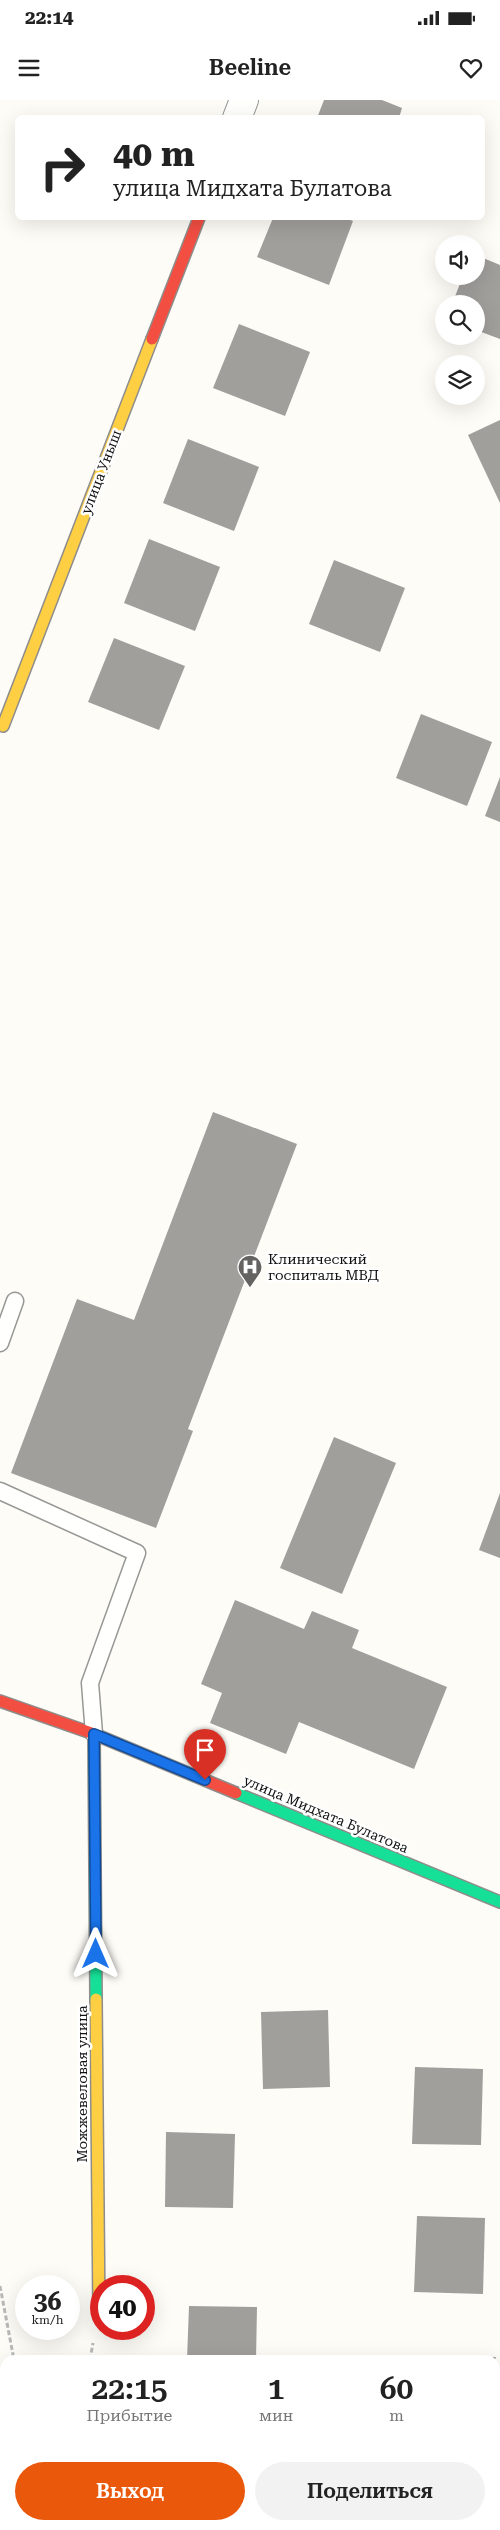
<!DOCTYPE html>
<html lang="ru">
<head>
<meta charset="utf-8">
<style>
  body { margin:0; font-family:"Roboto Serif",serif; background:#f2f2f2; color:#222; height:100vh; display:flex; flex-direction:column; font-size:19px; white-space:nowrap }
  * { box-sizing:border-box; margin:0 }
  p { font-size:16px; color:#767676 }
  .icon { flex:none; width:28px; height:28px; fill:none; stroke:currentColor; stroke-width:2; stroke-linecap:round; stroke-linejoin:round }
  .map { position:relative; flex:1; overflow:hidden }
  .sheet { position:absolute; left:0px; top:2255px; width:500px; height:175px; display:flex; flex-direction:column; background:#fff; border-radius:15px 15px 0 0; box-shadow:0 5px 20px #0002 }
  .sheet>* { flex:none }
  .guide { position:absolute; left:15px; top:15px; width:470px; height:105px; border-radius:8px; box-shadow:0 5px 20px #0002; background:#fff; color:#222; overflow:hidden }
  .fabs { position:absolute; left:435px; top:135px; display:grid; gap:10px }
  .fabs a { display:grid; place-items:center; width:50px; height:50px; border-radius:50%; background:#fff; box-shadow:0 5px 20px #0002; font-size:25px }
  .speed { position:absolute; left:15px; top:2175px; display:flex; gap:10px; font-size:25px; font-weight:700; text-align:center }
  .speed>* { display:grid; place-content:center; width:65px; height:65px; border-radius:50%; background:#fff; box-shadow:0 5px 20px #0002; line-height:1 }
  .speed small { font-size:12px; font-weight:400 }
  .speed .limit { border:8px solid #d22; background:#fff; color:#111 }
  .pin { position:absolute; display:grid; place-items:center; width:42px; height:42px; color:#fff; margin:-51px -21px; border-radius:50% 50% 50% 0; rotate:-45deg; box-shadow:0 0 5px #0007 }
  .pin .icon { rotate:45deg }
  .me { position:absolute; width:55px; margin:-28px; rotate:0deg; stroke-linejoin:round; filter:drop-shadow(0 0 4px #0008) }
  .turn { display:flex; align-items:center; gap:18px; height:105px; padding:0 15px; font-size:22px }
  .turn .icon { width:65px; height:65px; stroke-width:2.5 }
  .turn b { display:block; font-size:35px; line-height:42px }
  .eta { display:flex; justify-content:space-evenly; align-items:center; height:85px; text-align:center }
  .eta b { font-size:30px; font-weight:600; line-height:35px }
  .action { display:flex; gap:10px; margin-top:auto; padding:10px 15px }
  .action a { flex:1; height:58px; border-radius:30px; background:#ea580c; color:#fff; font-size:20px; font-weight:600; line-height:58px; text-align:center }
  .action a+a { background:#f2f2f2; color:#222 }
  .status { display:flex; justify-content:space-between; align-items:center; height:35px; padding:0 25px; background:#fff; direction:ltr }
  .status svg { height:14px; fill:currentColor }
  header { display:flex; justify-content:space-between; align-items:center; height:65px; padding:0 15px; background:#fff; font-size:22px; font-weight:600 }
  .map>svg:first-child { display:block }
  .building { fill:#a19f9c }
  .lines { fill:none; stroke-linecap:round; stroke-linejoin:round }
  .lane-casing { stroke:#979795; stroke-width:19 }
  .street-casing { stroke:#979795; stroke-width:30 }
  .fast-casing { stroke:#8e8d8b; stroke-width:14 }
  .slow-casing { stroke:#8e8d8b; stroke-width:14 }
  .jam-casing { stroke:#8e8d8b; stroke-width:14 }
  .path { stroke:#b9b9b8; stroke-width:3; stroke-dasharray:5 2.5; stroke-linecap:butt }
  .lane { stroke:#fffffe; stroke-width:16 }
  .street { stroke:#fffffe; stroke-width:28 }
  .fast { stroke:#16e098; stroke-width:11 }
  .slow { stroke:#ffcf43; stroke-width:11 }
  .jam { stroke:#f24e42; stroke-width:11 }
  .route-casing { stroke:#114b97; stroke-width:12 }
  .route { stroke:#1a73e8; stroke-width:9 }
  .labels { text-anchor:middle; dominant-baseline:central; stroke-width:5; stroke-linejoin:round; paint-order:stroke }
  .street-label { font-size:14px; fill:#111; stroke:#fff }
  .poi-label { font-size:14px; fill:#111; stroke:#fff; text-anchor:start }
</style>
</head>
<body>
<div class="status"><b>22:14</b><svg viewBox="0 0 49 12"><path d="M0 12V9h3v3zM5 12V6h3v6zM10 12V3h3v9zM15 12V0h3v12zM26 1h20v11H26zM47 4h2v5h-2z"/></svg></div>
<header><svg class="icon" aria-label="menu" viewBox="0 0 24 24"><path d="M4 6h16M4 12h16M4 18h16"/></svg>Beeline<svg class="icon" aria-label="heart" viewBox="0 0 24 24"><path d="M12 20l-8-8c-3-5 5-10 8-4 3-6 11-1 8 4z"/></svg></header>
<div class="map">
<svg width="500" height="2430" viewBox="0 0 500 2430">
  <rect width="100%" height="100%" fill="#fdfcf7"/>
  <g class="building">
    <path d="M324 0H382L402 8 399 18H317Z"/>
    <path d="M273 118H345L353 121 329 185 257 157Z"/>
    <path d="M476 155 500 165V239L476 230V204H452L463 176H476Z"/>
    <path d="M239 224 310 252 285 316 213 288Z"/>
    <path d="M500 320V403L468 335Z"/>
    <path d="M188 339 259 367 234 431 163 403Z"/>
    <path d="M149 439 220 467 195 531 124 503Z"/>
    <path d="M334 460 405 488 380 552 309 524Z"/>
    <path d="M114 538 185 566 159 630 88 602Z"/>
    <path d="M421 614 492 642 467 706 396 678Z"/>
    <path d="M500 677V722L485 716Z"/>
    <path d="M213 1012 297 1044 188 1329 193 1331 156 1428 11 1373 77 1199 134 1220Z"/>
    <path d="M334 1337 396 1363 342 1494 280 1468Z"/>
    <path d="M500 1393V1458L479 1450Z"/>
    <path d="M235 1500 304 1529 312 1511 359 1530 352 1548 447 1587 414 1669 299 1622 286 1654 210 1623 222 1593 201 1584Z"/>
    <path d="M328 1910 330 1987 263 1989 261 1912Z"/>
    <path d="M415 1967 483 1969 481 2045 412 2044Z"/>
    <path d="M166 2032 235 2034 233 2108 165 2107Z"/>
    <path d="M417 2116 485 2118 483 2194 414 2192Z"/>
    <path d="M189 2206 257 2207 256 2260H187Z"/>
    <path d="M427 2255 496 2257 495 2260H427Z"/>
    <path d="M153 2425H272L271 2430H207Z"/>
    <rect x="423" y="2425" width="69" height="5"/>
  </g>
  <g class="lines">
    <defs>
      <g id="lane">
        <path d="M0 1243 15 1201"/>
        <path d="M0 1391 137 1453 90 1583 94 1634"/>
      </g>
      <path id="street" d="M237 18 244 0"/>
      <g id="fast">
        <path d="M94 1634 96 1899"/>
        <path d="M236 1693 500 1802"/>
      </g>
      <g id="slow">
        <path d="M3 626 152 239"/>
        <path d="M96 1899 99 2213"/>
      </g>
      <g id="jam">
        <path d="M152 239 199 118"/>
        <path d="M0 1601 94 1634 236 1693"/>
      </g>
    </defs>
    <use href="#lane" class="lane-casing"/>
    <use href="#street" class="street-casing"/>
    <use href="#fast" class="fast-casing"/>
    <use href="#slow" class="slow-casing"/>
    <use href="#jam" class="jam-casing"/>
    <g class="path">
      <path d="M0 2186 14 2260"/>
      <path d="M90 2260 93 2243"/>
      <path d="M45 2425 46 2430"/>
      <path d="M76 2425 77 2430"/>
    </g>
    <use href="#lane" class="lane"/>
    <use href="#street" class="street"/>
    <use href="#fast" class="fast"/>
    <use href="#slow" class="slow"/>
    <use href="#jam" class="jam"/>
  </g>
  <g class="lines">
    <defs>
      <path id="route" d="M96 1854 94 1634 205 1680"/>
    </defs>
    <use href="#route" class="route-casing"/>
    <use href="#route" class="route"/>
  </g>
  <defs>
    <symbol id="hospital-pin" viewBox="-11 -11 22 30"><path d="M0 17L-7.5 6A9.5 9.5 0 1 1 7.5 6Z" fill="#646362" stroke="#fff"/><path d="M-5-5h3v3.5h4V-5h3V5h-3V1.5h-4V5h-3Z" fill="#fff"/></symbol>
  </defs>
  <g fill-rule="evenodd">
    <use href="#hospital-pin" x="236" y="1153" width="28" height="38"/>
  </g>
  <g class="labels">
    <g class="street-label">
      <text transform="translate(101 372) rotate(-69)">улица Уныш</text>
      <text transform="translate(326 1714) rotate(23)">улица Мидхата Булатова</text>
      <text transform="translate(82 1984) rotate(-90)">Можжевеловая улица</text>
    </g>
    <g class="poi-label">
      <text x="268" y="1159">Клинический<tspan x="268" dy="16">госпиталь МВД</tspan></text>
    </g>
  </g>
</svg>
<div class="fabs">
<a><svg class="icon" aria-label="sound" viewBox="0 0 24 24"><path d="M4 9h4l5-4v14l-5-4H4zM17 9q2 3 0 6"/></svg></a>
<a><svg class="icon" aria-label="search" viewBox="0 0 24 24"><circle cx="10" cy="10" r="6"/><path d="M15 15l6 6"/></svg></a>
<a><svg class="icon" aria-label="layers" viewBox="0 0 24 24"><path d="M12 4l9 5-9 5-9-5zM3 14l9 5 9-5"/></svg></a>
</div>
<div class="speed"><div>36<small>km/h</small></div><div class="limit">40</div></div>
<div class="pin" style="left:205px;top:1680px;background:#d93025"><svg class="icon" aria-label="arrive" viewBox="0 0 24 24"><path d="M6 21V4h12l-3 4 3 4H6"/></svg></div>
<svg class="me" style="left:96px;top:1854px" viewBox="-20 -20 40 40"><path d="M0-17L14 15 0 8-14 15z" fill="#1a73e8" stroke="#fff" stroke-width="4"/></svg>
<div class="guide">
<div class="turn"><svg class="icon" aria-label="right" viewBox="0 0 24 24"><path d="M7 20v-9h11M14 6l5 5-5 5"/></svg><div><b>40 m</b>улица Мидхата Булатова</div></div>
</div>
<section class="sheet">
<div class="eta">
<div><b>22:15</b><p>Прибытие</p></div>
<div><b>1</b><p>мин</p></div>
<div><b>60</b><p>m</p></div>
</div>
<div class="action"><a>Выход</a><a>Поделиться</a></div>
</section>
</div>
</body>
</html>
